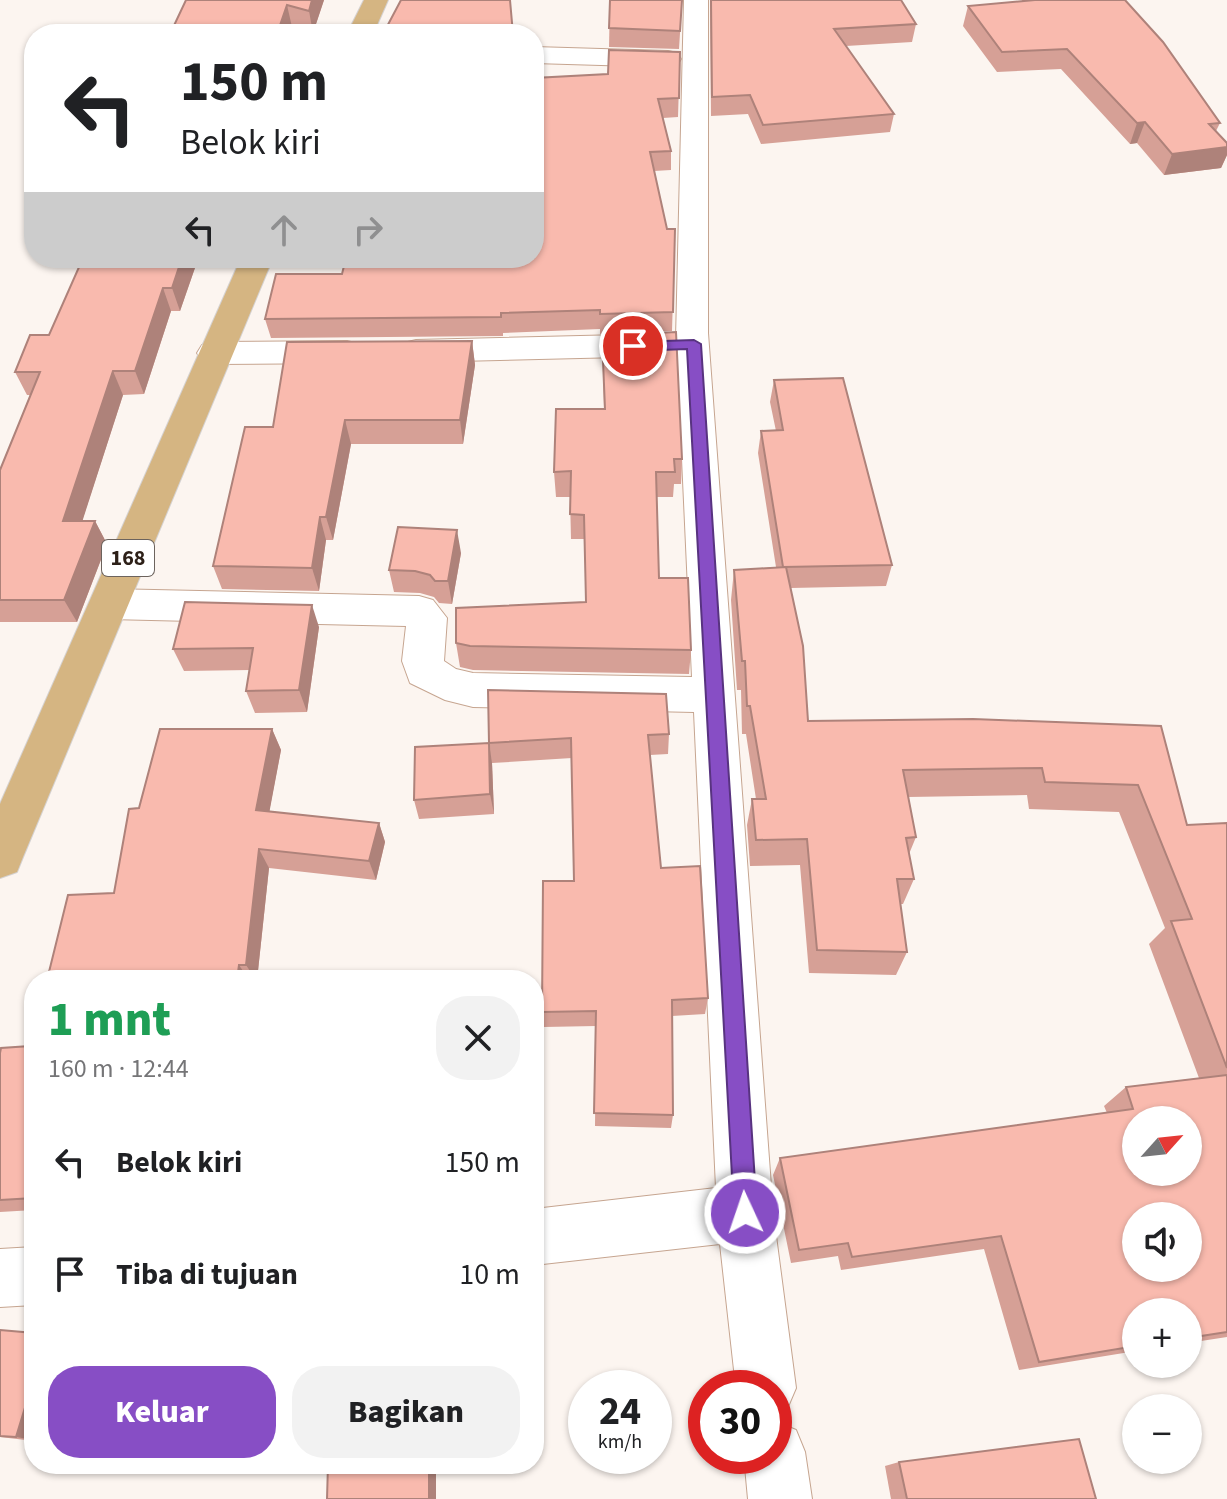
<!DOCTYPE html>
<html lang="id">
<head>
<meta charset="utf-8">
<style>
  body { margin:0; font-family:"Source Sans 3",sans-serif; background:#f2f2f2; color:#202124; height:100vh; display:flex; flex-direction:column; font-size:30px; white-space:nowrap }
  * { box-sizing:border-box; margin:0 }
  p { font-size:26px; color:#757577 }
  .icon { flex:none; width:44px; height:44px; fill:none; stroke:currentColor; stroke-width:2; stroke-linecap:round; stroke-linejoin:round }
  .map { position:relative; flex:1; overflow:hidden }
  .details { position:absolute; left:24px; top:970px; width:520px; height:504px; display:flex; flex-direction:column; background:#fff; border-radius:32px; box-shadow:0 2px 6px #0004 }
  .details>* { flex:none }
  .banner { position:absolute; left:24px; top:24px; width:520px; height:244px; border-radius:32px; box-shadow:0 2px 6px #0004; background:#fff; color:#202124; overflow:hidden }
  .needle { width:52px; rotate:63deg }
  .tools { position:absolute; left:1122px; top:1106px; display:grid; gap:16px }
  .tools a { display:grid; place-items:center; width:80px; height:80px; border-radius:50%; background:#fff; box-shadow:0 2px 6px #0004; font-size:40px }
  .speed { position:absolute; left:568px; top:1370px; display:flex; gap:16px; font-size:40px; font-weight:700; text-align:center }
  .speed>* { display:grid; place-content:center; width:104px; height:104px; border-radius:50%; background:#fff; box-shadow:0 2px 6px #0004; line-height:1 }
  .speed small { font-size:20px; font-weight:400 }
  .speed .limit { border:12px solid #d22; background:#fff; color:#111 }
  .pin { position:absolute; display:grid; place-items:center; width:68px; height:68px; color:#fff; margin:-34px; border:4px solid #fff; border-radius:50%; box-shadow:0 2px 8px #0007 }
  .me { position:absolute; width:88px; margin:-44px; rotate:357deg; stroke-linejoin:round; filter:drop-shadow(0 0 6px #0008) }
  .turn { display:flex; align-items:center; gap:28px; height:168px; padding:0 24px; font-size:36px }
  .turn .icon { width:104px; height:104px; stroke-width:2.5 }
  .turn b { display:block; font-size:56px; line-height:68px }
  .lanes { display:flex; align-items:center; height:76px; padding:0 24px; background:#0003; justify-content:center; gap:40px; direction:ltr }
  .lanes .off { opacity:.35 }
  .round { display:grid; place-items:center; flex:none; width:84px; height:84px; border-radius:32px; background:#f2f2f2 }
  .summary { display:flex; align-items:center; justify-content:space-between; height:136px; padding:0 24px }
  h1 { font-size:48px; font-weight:800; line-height:60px; color:#1e9e55 }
  .button { display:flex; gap:16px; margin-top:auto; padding:16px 24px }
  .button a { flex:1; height:92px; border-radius:32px; background:#874ec5; color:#fff; font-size:32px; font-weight:800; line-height:92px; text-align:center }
  .button a+a { background:#f2f2f2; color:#202124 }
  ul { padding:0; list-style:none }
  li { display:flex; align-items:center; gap:24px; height:112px; padding:0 24px }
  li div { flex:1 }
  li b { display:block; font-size:30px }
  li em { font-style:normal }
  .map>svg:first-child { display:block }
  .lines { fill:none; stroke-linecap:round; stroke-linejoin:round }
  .minor-casing { stroke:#c6a590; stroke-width:2 }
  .primary-casing { stroke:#d5d2d1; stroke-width:2 }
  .minor { fill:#fff; fill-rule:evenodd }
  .primary { fill:#d5b582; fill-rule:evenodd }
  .wall { fill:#d6a096 }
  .shaded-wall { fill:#ae827a }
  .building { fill:#f9baae; stroke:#ae827a; stroke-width:2; fill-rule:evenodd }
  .route { fill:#874ec5; stroke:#583380; stroke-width:2 }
  .labels { text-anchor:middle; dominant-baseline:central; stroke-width:6; stroke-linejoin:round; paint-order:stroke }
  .shield { fill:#fff; stroke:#6c635d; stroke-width:2 }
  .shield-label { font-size:22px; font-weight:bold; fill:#2d2018 }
</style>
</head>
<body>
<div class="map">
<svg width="1227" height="1499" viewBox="0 0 1227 1499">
  <rect width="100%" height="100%" fill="#fcf5f0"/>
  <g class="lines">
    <defs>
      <g id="minor">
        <path d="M684 0H708V333L773 1213 796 1388 787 1409 774 1415V1388H736L720 1244 534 1265V1209L716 1188 694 712 473 707 445 700 410 683 402 661 406 626 109 619 95 615 89 604 95 593 109 589 419 596 433 600 447 618 444 661 456 669 473 673 692 677 677 349 663 356 416 362 404 359 399 351 404 343 416 340 663 334 676 339Z"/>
        <path d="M534 47 668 51 677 53 681 59 677 65 668 67 534 63Z"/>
        <path d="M347 341 359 344 364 352 359 360 347 363 214 364 202 361 197 353 202 345 214 342Z"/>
        <path d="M34 1247V1305L0 1307V1249Z"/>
        <path d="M774 1421 796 1430 805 1452 812 1499H748L744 1456H774Z"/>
      </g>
      <g id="primary">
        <path d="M364 0H388L373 34H347Z"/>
        <path d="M241 258H273L23 857 17 872 0 878V804Z"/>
      </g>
    </defs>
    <use href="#minor" class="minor-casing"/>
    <use href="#primary" class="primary-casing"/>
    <use href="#minor" class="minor"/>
    <use href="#primary" class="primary"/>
  </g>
  <g class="wall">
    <path d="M186 0H324L313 33Z"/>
    <path d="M610 0H682L679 49 609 47Z"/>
    <path d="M710 0H901L916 24 912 42 846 46 894 114 890 132 761 144 748 114 711 116Z"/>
    <path d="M1022 0H1125L1220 123 1216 131 1227 143V155L1221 168 1164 175 1137 143 1130 144 1061 69 997 72 963 26 968 6 1022 2Z"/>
    <path d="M680 52 678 117 663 118 671 151V170L654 171 667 229H675L672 331 600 334V329L503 333V336L271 338 265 319 342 274 608 74Z"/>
    <path d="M83 258H217L215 263 197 262 180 311H171L144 394 123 395 82 521H95L107 544 77 622H0V470L30 395H27L15 372 49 335Z"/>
    <path d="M602 336 682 459 681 484H674L673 497H657L659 578 691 650 689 674 473 670 460 667 456 643 586 602 585 539H571L570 497H556L554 472 604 409Z"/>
    <path d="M472 341 475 365 463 444H351L333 540H326L319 591 222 589 213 566 273 427Z"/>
    <path d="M774 380 892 565 886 586 791 588 808 721 1161 726 1187 825 1227 823V1337L1188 1343V1312H1136V1351L1019 1370 984 1249 841 1270 838 1256 791 1263 773 1175 780 1158 1107 1113 1104 1106 1126 1087 1199 1078 1149 944 1165 928 1119 812 1029 809 1027 795 908 797 916 837 909 854 914 879 903 904H900L907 952 896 975 809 973 800 865 750 866 747 825 752 799H756L746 734H742L741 690H737L731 600 734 570 776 567 758 453 761 431H776L770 402Z"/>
    <path d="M461 553 452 604 439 603 434 597 420 593 394 592 389 570Z"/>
    <path d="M319 627 307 712 255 713 246 691 250 670 184 671 173 649Z"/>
    <path d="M488 690 669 734 668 754 650 755 661 868 708 998 705 1014 672 1016 673 1115 671 1128 595 1126 596 1026 544 1027 542 1012 574 881 572 758 492 763 494 814 419 819 414 800 489 743Z"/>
    <path d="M272 729 281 750 269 812 379 823 385 842 376 880 269 868 257 980H47L114 893 139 808Z"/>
    <path d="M34 1032V1210L0 1212V1053L30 1046Z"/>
    <path d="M0 1330 34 1333V1441L0 1437Z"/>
    <path d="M899 1462 1096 1499H891L885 1466Z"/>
  </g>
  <g class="shaded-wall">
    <path d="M312 0H324L313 33 309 11Z"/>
    <path d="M287 5 292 27 290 34H277Z"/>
    <path d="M1145 122 1137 143 1130 144 1137 123Z"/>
    <path d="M1227 147V155L1221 168 1164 175 1172 154Z"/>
    <path d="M182 258H195L197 262 180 311 172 288Z"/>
    <path d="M163 288 171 311 144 394 135 371Z"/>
    <path d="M472 341 475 365 463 444 460 420Z"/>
    <path d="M113 371 123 395 75 544 63 521Z"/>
    <path d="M345 420 351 444 333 540 326 517Z"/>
    <path d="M320 517 326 540 319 591 312 568Z"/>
    <path d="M95 521 107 544 77 622 64 600Z"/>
    <path d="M457 530 461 553 452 604 448 581Z"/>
    <path d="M312 605 319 627 307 712 299 690Z"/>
    <path d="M272 729 281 750 266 830 256 810Z"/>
    <path d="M489 743 492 763 494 814 490 794Z"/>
    <path d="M379 823 385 842 376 880 369 861Z"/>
    <path d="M259 849 269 868 257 980H256L246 965Z"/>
    <path d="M239 965 249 980H237Z"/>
    <path d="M34 1378V1440L16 1437Z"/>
    <rect x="429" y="1464" width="7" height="35"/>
  </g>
  <g class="building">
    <path d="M186 0H312L309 11 287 5 277 34H170Z"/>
    <path d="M401 0H510L513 34H383Z"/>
    <path d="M610 0H682L680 31 609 28Z"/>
    <path d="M711 0H901L916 24 834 29 894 114 763 125 750 95 712 97Z"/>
    <path d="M1035 0H1125L1163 42 1220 123 1209 124 1227 143V147L1172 154 1145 122 1137 123 1067 49 1002 52 968 6Z"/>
    <path d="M609 50 680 52 679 98 658 99 671 151 650 152 667 229H675L673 312 600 314V310L501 313V317L265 319 276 274H342L346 258H534V78L608 74Z"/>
    <path d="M83 258H182L172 288H163L135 371H113L63 521H95L64 600H0V470L40 372H15L30 335H49Z"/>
    <path d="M676 332 682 459H674L675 472H656L659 578H688L691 650 470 646 456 643V608L586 602 584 515 570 514 571 471 554 472 556 409H605L602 336Z"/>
    <path d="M472 341 460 420H345L326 517H320L312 568 213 566 245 427H273L287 342Z"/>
    <path d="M843 378 892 565 783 567 761 431 783 430 774 380Z"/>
    <path d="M398 527 457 530 448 581H435L430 575 415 571 389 570Z"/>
    <path d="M786 567 803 646 808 721 973 719 1161 726 1187 825 1227 823V1068L1171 921 1192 919 1138 785 1045 782 1042 768 903 770 916 837 906 838 914 879H897L907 952 817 950 807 839 756 840 752 799H766L750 706H747L745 661H742L734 570Z"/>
    <path d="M185 602 312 605 299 690 246 691 253 648 173 649Z"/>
    <path d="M488 690 666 694 669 734 648 735 661 868 700 866 708 998 672 1000 673 1115 594 1113 596 1011 542 1012 543 881H574L571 738 489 743Z"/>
    <path d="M160 729H272L256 810 379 823 369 861 259 849 246 965H239L237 980H47L68 895 114 893 129 809 139 808Z"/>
    <path d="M489 743 490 794 414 800 415 747Z"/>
    <path d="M34 1032V1198L0 1200V1053L1 1048 30 1046Z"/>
    <path d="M1227 1075V1332L1188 1338V1312H1136V1346L1039 1362 1001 1236 852 1257 848 1243 799 1250 780 1158 1133 1109 1126 1087ZM1136 1120H1188V1172H1136ZM1136 1216H1188V1268H1136Z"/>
    <path d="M0 1330 34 1333V1378L16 1437 0 1436Z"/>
    <path d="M1079 1439 1096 1499H907L899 1462Z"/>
    <path d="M328 1464H429V1499H327Z"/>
  </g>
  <path class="route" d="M694 340 701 344 757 1213 754 1221 745 1225 737 1221 734 1213 687 349 633 351 626 346 633 342Z"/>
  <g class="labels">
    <rect class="shield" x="102" y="540" width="52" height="36" rx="6"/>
    <g class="shield-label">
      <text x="128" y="558">168</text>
    </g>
  </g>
</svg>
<div class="tools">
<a><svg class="needle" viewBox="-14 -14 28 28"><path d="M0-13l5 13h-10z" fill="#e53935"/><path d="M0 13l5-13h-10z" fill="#757577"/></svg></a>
<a><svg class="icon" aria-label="sound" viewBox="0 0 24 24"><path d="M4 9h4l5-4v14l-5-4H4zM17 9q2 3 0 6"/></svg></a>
<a>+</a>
<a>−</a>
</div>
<div class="speed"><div>24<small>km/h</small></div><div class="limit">30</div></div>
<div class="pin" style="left:633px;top:346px;background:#d93025"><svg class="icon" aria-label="arrive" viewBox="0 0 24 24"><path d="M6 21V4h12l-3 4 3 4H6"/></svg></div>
<svg class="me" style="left:745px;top:1213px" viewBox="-20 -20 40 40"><circle r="17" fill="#874ec5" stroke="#fff" stroke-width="3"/><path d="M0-11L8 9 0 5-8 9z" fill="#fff"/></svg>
<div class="banner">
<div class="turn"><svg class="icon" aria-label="left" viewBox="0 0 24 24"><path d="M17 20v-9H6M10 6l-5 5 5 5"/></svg><div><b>150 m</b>Belok kiri</div></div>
<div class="lanes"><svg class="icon" aria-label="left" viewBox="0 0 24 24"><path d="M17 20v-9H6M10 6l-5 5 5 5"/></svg><svg class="icon off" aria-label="ahead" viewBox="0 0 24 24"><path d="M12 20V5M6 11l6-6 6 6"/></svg><svg class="icon off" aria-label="right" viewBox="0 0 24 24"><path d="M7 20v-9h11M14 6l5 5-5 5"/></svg></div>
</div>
<section class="details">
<div class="summary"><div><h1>1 mnt</h1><p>160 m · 12:44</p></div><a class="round"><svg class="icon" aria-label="close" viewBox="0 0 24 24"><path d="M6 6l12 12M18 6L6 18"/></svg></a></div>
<ul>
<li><svg class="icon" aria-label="left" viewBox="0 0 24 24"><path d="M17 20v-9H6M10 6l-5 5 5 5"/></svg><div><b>Belok kiri</b></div><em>150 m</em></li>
<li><svg class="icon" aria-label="arrive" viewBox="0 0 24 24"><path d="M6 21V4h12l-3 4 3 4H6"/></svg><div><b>Tiba di tujuan</b></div><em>10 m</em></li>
</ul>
<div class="button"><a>Keluar</a><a>Bagikan</a></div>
</section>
</div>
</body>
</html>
